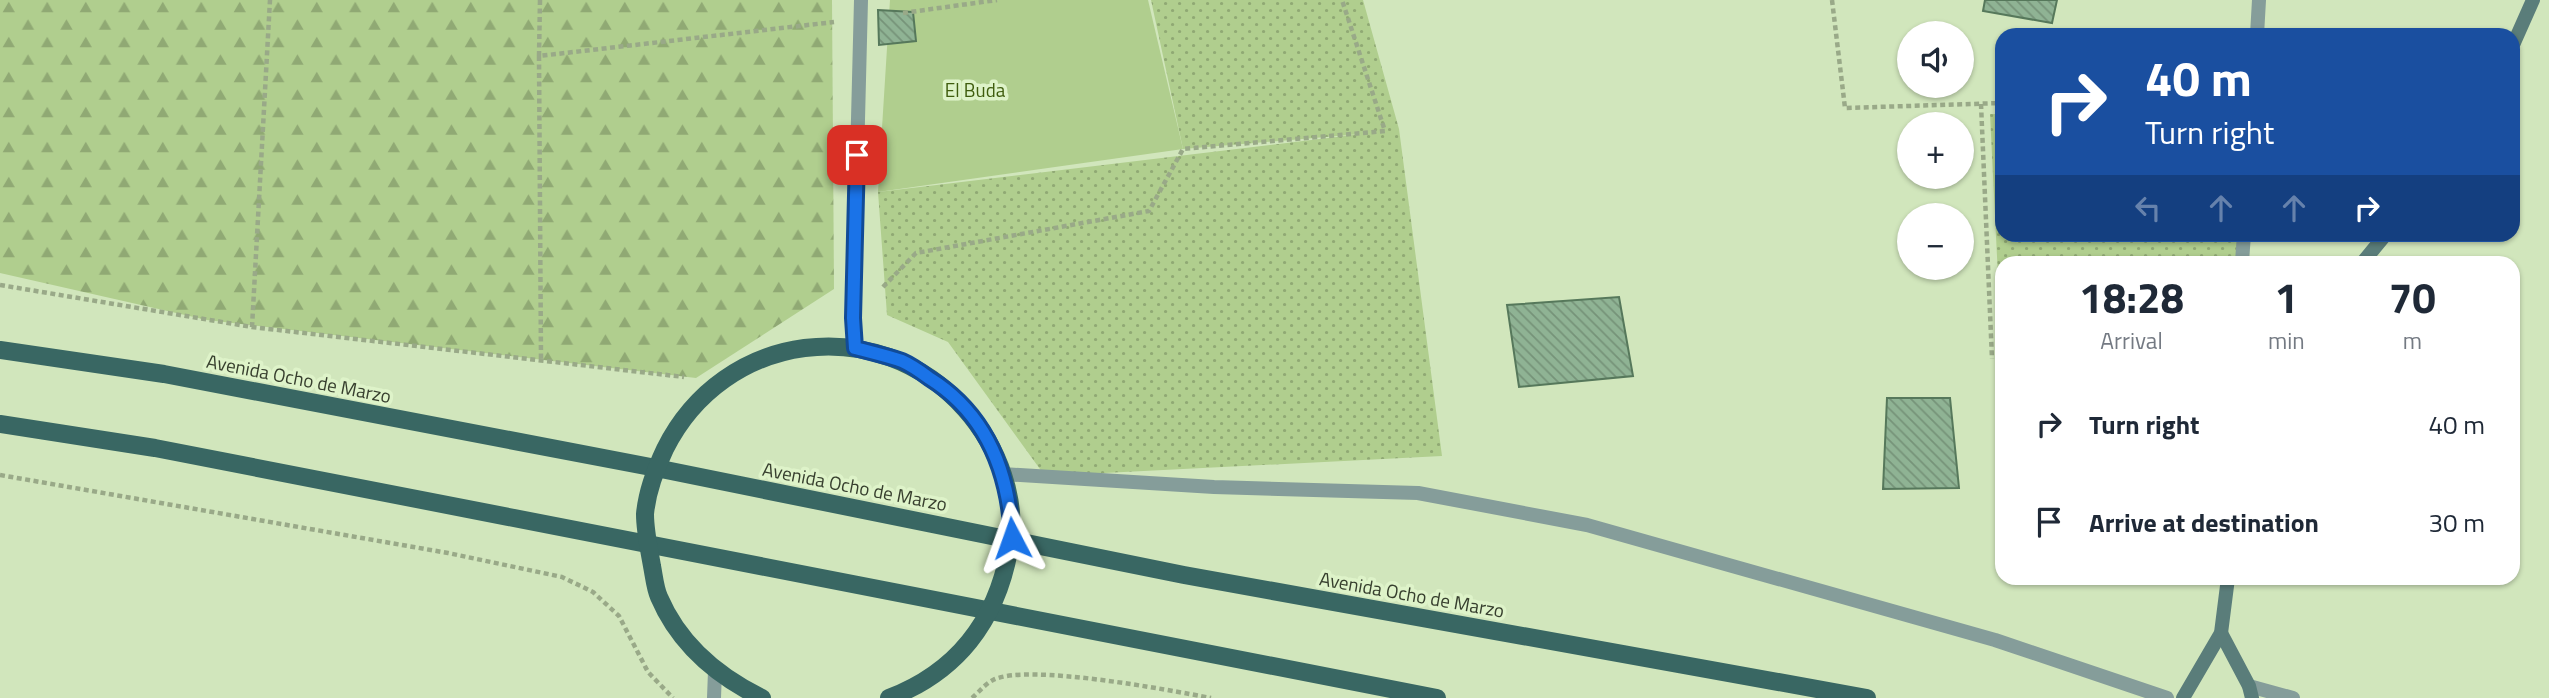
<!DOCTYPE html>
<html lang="en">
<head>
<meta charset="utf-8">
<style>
  body { margin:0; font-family:"Titillium Web",sans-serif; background:#f2f2f3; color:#1f2937; height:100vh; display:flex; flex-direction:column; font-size:26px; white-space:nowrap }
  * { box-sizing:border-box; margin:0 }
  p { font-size:23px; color:#747a83 }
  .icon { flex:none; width:38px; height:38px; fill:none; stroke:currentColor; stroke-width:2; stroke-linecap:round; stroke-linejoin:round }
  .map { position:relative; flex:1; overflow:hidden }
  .panel { position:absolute; left:1995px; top:256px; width:525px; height:329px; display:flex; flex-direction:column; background:#fff; border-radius:21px; box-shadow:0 2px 5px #0004 }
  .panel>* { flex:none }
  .banner { position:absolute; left:1995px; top:28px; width:525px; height:214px; border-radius:21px; box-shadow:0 2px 5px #0004; background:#1a4fa0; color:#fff; overflow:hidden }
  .fabs { position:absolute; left:1897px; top:21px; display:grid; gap:14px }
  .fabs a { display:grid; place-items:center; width:77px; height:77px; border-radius:50%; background:#fff; box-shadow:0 2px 5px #0004; font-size:35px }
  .pin { position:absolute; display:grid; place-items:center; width:60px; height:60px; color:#fff; margin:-30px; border-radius:14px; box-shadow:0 4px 10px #0006 }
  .me { position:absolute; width:77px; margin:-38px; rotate:356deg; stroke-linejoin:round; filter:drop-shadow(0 0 5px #0008) }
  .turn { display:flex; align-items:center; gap:24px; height:147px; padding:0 35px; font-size:32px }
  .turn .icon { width:91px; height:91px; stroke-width:2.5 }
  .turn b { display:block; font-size:49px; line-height:60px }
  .lanes { display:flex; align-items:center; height:66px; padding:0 35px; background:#0003; justify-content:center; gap:35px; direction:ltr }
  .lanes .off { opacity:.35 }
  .eta { display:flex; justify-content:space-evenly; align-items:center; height:119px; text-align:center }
  .eta b { font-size:42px; font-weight:700; line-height:49px }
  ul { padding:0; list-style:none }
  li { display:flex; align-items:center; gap:21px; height:98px; padding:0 35px }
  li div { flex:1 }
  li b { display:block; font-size:26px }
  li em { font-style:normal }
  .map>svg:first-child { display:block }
  .grass { fill:url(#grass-dots) }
  .forest { fill:url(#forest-firs) }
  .green { fill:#b0ce8e }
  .building { fill:url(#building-back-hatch); stroke:#56785b; stroke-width:2 }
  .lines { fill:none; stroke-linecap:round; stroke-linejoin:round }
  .path { stroke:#99a988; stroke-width:4.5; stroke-dasharray:5 3.5; stroke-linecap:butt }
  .street { stroke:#859d9a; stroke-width:14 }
  .secondary { stroke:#5a7d7a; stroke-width:14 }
  .primary { stroke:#396763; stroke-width:18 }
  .route-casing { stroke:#114b97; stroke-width:18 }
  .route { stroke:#1a73e8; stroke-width:12 }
  .labels { text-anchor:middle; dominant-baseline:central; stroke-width:7; stroke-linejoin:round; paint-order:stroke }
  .park-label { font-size:19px; fill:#3e5c0d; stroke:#def3c9 }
  .street-label { font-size:19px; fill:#373f2e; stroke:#def3c9 }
</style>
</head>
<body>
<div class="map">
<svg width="2549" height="698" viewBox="0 0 2549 698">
  <defs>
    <pattern id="grass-dots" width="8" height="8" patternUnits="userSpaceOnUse" patternTransform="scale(1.75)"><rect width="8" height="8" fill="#b0ce8e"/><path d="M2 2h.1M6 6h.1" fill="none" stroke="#90a974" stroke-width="1.8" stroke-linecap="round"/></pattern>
    <pattern id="forest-firs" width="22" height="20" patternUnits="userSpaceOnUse" patternTransform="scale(1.75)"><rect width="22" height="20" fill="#b0ce8e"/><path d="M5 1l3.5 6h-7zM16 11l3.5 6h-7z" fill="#90a974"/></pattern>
    <pattern id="building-back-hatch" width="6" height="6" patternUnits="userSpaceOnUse" patternTransform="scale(1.75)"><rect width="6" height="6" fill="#8fb394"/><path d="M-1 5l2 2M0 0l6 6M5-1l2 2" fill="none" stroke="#769379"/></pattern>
  </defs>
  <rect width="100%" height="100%" fill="#d1e6bc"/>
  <g class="grass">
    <path d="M1151 0H1363L1399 129 1442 456 1045 476 948 342 887 315 878 192 1361 134 1183 149Z"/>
    <path d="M1990 114H2002V234L2239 235 2240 262H2002V358Z"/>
  </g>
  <path class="forest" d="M0 0H832L834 289 696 378 207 320 0 273Z"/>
  <path class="green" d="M890 0H1148L1183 149 878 192Z"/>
  <g class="building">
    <path d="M1985 0H2057L2052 23 1983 11Z"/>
    <path d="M878 10 913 12 916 41 879 45Z"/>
    <path d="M1619 297 1633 376 1519 387 1507 305Z"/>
    <path d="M1887 398H1950L1959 488 1883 489Z"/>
  </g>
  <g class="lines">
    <g class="path">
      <path d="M540 0 539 56 834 22"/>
      <path d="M1832 0 1845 108 2002 103"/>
      <path d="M903 13 997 0"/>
      <path d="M539 56 541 360"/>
      <path d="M1981 104 1992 359"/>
      <path d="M0 285 252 327 684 377"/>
      <path d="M883 287 916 253 1149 211 1183 149 1385 131 1342 0"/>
      <path d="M252 327 270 0"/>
      <path d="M0 475 448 553 562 577 593 592 619 616 648 672 673 698"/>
      <path d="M972 698C978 693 985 684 993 680 1026 663 1169 690 1211 698"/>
    </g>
    <g class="street">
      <path d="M2257 35 2259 0"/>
      <path d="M2242 262 2244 234"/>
      <path d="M855 348 853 318 861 0"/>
      <path d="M1003 474 1214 487 1418 493 1587 525 1995 640 2167 698"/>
      <path d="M2249 686 2293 698"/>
      <path d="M714 698 715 671"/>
    </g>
    <g class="secondary">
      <path d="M2513 45 2533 0"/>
      <path d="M2363 262 2386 234"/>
      <path d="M2221 633 2249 686 2252 698"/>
      <path d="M2183 698 2221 633 2228 578"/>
    </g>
    <g class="primary">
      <path d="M0 350 164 374 656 468 1184 575 1867 698"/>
      <path d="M0 424 155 448 1437 698"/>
      <path d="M762 698C717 676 679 644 659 597 655 588 654 576 652 566 649 549 645 531 645 514 647 492 656 468 665 449 724 331 878 311 965 409 998 446 1019 501 1009 551 996 621 957 672 889 698"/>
    </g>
  </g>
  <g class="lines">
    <defs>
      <path id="route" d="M857 155 853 318 855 348C870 352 887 356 902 361 911 365 921 372 929 378 987 414 1009 473 1012 538"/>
    </defs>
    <use href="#route" class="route-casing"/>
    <use href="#route" class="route"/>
  </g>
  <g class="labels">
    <g class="park-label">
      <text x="975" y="89">El Buda</text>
    </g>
    <g class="street-label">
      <text transform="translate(299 378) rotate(11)">Avenida Ocho de Marzo</text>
      <text transform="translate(855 486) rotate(11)">Avenida Ocho de Marzo</text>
      <text transform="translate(1412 594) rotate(10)">Avenida Ocho de Marzo</text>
    </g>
  </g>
</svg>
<div class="fabs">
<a><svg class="icon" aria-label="sound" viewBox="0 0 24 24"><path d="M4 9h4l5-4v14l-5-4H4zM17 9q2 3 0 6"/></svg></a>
<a>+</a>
<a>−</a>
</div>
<div class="pin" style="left:857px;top:155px;background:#d93025"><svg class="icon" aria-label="arrive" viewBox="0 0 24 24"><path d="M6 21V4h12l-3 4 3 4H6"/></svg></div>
<svg class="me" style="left:1012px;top:538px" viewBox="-20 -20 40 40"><path d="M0-17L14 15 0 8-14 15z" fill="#1a73e8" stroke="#fff" stroke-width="4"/></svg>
<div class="banner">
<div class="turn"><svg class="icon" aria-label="right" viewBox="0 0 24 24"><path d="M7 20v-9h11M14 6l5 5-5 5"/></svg><div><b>40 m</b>Turn right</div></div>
<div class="lanes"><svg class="icon off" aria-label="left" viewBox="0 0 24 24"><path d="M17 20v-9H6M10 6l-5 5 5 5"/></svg><svg class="icon off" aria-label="ahead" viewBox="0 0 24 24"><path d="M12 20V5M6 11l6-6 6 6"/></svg><svg class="icon off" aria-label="ahead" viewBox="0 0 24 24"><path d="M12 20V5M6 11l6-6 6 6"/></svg><svg class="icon" aria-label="right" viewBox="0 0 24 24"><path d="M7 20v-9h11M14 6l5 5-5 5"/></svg></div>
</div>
<section class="panel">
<div class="eta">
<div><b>18:28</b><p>Arrival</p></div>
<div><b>1</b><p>min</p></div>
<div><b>70</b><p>m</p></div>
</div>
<ul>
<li><svg class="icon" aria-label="right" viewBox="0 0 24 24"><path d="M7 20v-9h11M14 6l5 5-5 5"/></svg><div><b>Turn right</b></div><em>40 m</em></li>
<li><svg class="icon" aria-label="arrive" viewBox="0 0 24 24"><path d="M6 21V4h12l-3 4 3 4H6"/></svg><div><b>Arrive at destination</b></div><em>30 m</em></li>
</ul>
</section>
</div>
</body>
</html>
